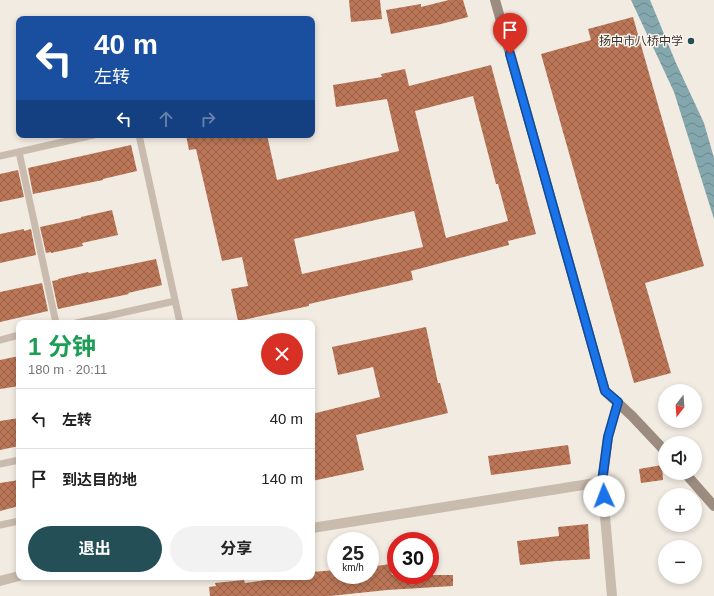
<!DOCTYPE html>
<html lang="zh">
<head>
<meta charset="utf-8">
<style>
  body { margin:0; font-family:Helvetica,"Noto Sans SC",sans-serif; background:#f2f2f2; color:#222; height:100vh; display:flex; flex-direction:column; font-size:15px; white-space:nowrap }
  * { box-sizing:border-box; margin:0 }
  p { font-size:13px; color:#767676 }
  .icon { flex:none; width:22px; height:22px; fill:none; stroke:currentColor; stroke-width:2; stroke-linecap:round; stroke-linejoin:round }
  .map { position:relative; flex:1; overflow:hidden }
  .drawer { position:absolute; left:16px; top:320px; width:299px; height:260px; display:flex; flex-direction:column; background:#fff; border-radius:8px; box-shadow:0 2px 6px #0003 }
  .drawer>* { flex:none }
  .guide { position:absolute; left:16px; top:16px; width:299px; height:122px; border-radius:8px; box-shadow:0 2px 6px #0003; background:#1a4fa0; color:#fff; overflow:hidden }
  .needle { width:26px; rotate:197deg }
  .buttons { position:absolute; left:658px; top:384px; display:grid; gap:8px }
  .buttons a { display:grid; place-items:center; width:44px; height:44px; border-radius:50%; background:#fff; box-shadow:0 2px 6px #0003; font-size:20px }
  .speed { position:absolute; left:327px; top:532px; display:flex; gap:8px; font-size:20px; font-weight:700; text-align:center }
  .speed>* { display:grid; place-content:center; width:52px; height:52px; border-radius:50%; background:#fff; box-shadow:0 2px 6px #0003; line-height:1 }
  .speed small { font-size:10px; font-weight:400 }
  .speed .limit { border:6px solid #d22; background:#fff; color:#111 }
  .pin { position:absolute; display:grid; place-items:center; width:34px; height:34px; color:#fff; margin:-41px -17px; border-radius:50% 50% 50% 0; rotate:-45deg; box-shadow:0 0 4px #0007 }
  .pin .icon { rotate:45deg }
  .me { position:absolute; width:44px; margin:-22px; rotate:358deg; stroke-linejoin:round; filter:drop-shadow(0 0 3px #0008) }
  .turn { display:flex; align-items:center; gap:14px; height:84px; padding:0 12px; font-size:18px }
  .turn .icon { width:52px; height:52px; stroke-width:2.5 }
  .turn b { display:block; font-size:28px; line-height:34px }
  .lanes { display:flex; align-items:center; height:38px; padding:0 12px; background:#0003; justify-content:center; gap:20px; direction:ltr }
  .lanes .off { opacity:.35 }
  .round { display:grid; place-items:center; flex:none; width:42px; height:42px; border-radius:21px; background:#f2f2f2 }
  .head { display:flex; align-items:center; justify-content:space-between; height:68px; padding:0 12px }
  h1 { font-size:24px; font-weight:700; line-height:30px; color:#1e9e55 }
  .primary-button { display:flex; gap:8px; margin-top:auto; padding:8px 12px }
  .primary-button a { flex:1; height:46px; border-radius:24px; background:#254f56; color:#fff; font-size:16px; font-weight:700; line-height:46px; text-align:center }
  .primary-button a+a { background:#f2f2f2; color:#222 }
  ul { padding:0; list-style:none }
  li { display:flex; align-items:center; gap:12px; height:60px; padding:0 12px; border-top:1px solid #e0e0e0 }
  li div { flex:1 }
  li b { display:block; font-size:15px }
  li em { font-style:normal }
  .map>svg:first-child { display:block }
  .water { fill:url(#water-waves) }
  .building { fill:url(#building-cross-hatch); fill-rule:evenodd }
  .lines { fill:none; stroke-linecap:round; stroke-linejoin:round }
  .lane { stroke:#c9bcae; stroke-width:7 }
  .street { stroke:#c9bcae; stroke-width:10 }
  .secondary { stroke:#9c8c80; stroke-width:10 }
  .route-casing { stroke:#114b97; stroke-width:10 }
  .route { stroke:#1a73e8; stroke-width:7 }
  .poi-dot { fill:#254f56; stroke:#f9f5ee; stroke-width:1.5 }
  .labels { text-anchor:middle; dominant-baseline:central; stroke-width:3; stroke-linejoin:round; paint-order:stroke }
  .poi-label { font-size:12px; fill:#38312c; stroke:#f9f5ee; text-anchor:end }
</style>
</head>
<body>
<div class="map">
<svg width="714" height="596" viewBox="0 0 714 596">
  <defs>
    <pattern id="water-waves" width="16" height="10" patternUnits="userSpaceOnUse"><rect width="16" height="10" fill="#83a7ac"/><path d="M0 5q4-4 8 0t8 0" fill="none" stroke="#6c898c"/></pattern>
    <pattern id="building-cross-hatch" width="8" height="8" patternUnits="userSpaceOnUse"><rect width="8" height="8" fill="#ba7657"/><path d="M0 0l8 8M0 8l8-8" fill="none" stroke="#986148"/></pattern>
  </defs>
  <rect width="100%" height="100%" fill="#f1ebe2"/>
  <path class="water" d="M631 0H650L676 63 704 123 714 158V219L674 92Z"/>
  <g class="building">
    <path d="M349 0H380L382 19 351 22Z"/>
    <path d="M449 0H463L468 17 441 24 391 34 386 10 421 4V7Z"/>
    <path d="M633 17 704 266 645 283 671 373 634 383 541 54 591 40 588 29Z"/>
    <path d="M491 65 536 234 508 241 509 245 411 271 413 280 309 304V306L238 321 231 289 248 286 242 257 222 261 196 149 189 150 186 135H267L277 180 399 151 387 99 336 107 333 85 382 77 381 74 405 69 409 86ZM473 96 496 184H498L508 221 446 238 415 111ZM414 211 423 247 302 274 294 239Z"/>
    <path d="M131 145 137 171 103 179V180L33 194 28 168Z"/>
    <path d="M18 170 24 197 0 202V174Z"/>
    <path d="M112 210 118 235 82 243 83 246 51 253V252L46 253 40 227 81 218V217Z"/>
    <path d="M24 229V231L31 229 36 255 0 263V234Z"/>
    <path d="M156 259 162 285 128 293 129 294 58 309 52 281 58 280V279L88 272 89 273Z"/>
    <path d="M42 283 48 311 0 322V292Z"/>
    <path d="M426 327 438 383H440L448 413 356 435 364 470 312 481V414L380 397 373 367 338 375 332 347Z"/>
    <path d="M19 356V386L0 389V360Z"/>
    <path d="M19 418V446L0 450V421Z"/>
    <path d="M568 445 571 464 491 475 488 456Z"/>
    <path d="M662 465 663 480 641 483 639 469Z"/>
    <path d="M19 480V506L0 511V483Z"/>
    <path d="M588 524 590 559 556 561 520 565 517 541 559 536 558 527Z"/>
    <path d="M390 564 392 575H453V586L387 590 330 596H210L209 587 216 586 215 583 244 580 245 583 288 577H312V572L336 570V575H370V567Z"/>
  </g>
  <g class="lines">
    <g class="lane">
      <path d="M139 135 180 323"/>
      <path d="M19 152 56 323"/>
      <path d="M0 156 94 135"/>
      <path d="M76 323 175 301"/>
      <path d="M0 340 19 335"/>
      <path d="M0 464 19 460"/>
      <path d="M0 525 19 521"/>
    </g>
    <g class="street">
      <path d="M312 528 602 482"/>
      <path d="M0 581 19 576"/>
      <path d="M612 596 602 482 608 437 618 402"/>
    </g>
    <g class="secondary">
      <path d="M495 0 605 391 632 416 665 451"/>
      <path d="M685 473 714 506"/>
    </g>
  </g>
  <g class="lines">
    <defs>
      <path id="route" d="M510 54 605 391 618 402 608 437 602 482 604 496"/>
    </defs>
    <use href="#route" class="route-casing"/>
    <use href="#route" class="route"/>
  </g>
  <circle class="poi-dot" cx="691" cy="41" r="4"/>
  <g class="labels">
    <g class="poi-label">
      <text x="683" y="41">扬中市八桥中学</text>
    </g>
  </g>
</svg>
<div class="buttons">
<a><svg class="needle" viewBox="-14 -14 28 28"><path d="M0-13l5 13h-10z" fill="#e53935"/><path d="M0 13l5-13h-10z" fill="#767676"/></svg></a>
<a><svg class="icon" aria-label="sound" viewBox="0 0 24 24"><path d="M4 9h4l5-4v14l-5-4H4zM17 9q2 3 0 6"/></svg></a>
<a>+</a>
<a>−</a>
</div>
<div class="speed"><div>25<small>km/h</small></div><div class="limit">30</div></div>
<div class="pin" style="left:510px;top:54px;background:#d93025"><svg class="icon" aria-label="arrive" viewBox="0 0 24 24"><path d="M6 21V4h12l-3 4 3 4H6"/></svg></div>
<svg class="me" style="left:604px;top:496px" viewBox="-20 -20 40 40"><circle r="19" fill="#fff"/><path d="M0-13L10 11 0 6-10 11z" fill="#1a73e8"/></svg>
<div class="guide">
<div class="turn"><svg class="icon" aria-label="left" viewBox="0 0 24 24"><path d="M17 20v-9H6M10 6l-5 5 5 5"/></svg><div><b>40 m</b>左转</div></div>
<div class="lanes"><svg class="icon" aria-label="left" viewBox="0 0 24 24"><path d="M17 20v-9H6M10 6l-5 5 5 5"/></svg><svg class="icon off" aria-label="ahead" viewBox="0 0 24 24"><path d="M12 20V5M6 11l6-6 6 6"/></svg><svg class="icon off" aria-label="right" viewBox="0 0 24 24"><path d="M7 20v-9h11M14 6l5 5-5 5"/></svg></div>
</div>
<section class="drawer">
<div class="head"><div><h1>1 分钟</h1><p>180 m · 20:11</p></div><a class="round" style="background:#d93025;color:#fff"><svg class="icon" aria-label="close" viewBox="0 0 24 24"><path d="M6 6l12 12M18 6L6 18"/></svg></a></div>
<ul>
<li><svg class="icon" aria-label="left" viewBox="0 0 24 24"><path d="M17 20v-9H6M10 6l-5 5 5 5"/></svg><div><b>左转</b></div><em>40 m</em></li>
<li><svg class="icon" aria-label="arrive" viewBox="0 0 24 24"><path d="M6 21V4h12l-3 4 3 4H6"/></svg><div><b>到达目的地</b></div><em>140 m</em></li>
</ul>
<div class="primary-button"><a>退出</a><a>分享</a></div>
</section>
</div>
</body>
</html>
